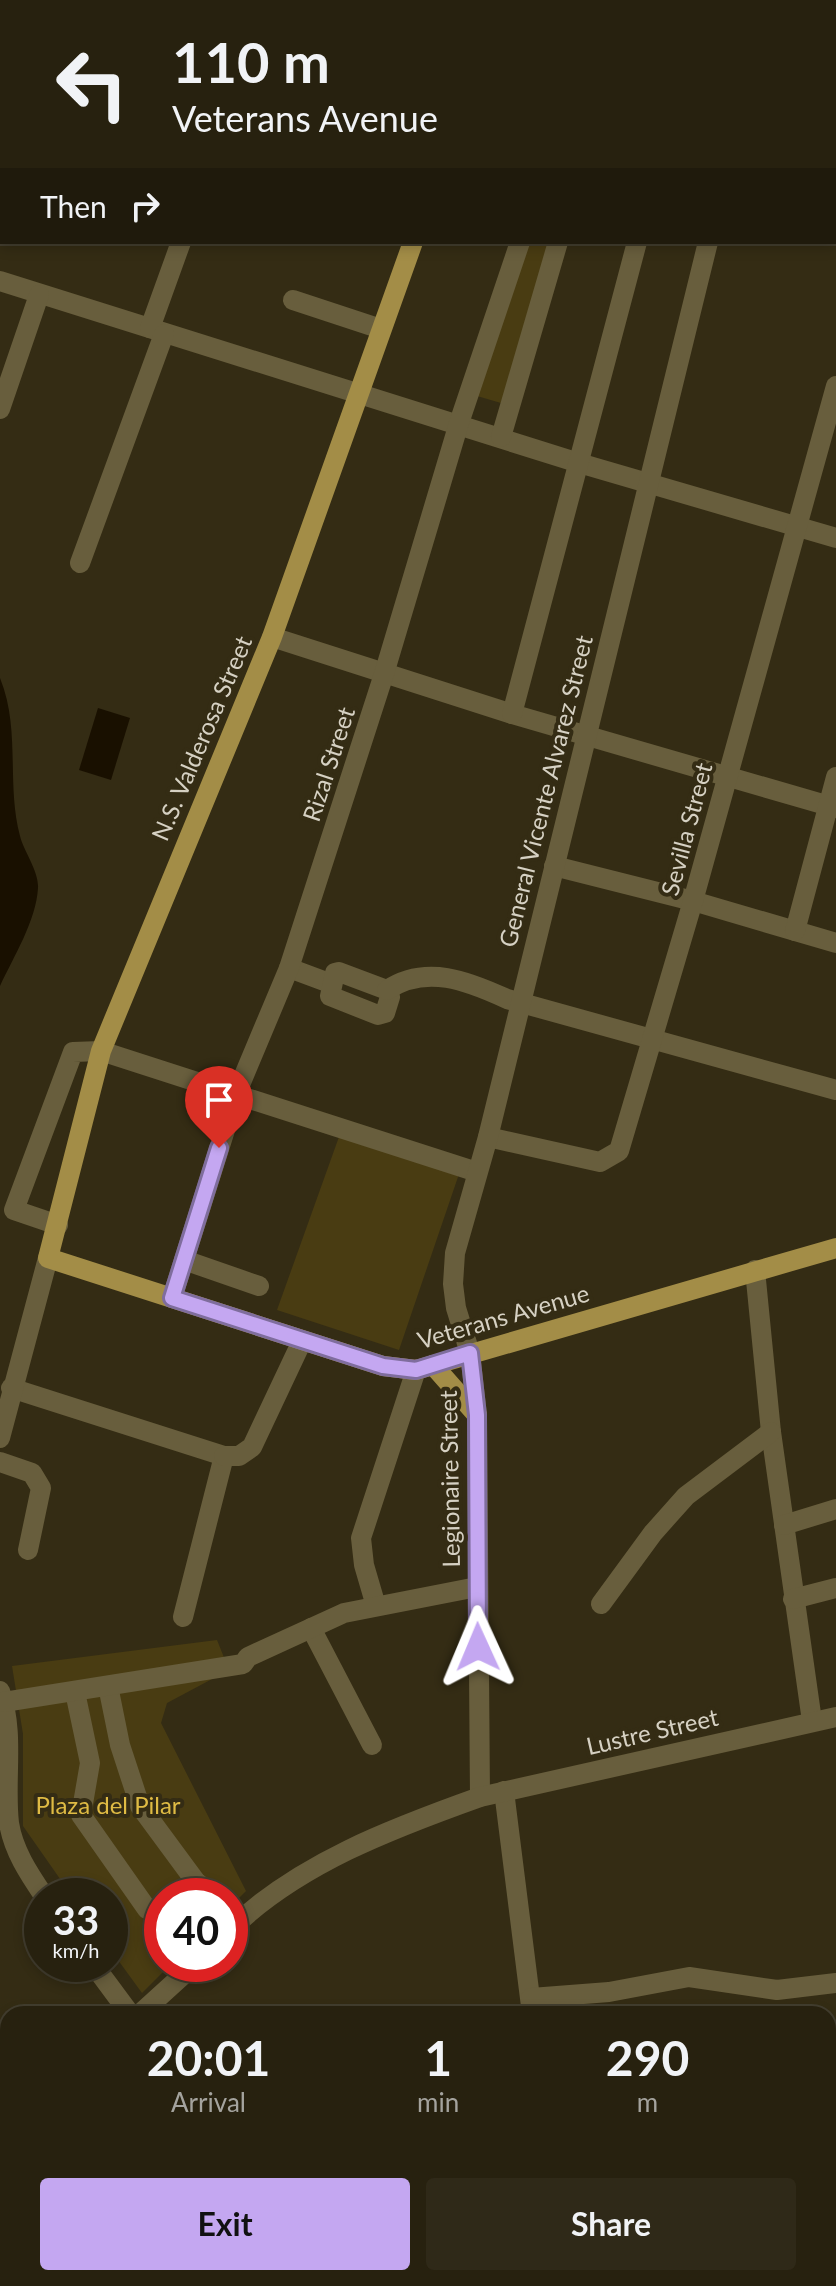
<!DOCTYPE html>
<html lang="en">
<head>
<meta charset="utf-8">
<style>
  body { margin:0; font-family:Lato,sans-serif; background:#2f2918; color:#f1f3f6; height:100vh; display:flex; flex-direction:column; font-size:30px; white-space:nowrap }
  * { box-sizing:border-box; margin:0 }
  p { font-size:26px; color:#a4a39e }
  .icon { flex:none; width:44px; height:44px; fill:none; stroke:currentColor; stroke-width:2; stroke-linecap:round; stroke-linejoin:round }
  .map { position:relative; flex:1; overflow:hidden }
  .side { position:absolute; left:0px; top:2006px; width:836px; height:280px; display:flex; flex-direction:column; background:#27210f; border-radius:24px 24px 0 0; box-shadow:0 4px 12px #0003,0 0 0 2px #433e2f }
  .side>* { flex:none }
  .banner { position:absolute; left:0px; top:0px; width:836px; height:244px; box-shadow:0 4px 12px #0003,0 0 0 2px #433e2f; background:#27210f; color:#f1f3f6; overflow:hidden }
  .speed { position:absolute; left:24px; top:1878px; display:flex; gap:16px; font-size:40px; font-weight:700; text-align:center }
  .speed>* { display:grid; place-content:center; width:104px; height:104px; border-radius:50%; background:#27210f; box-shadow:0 4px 12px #0003,0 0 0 2px #433e2f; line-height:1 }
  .speed small { font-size:20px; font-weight:400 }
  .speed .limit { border:12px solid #d22; background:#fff; color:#111 }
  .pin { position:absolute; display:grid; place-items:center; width:68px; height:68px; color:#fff; margin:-82px -34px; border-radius:50% 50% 50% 0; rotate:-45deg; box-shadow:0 0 8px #0007 }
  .pin .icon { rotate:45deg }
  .me { position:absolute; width:88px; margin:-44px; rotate:359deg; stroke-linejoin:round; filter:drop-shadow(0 0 6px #0008) }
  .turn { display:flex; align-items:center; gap:28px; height:168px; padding:0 40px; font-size:36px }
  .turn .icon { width:104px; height:104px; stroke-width:2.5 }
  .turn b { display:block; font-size:56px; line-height:68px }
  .then { display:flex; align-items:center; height:76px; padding:0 40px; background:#0003; gap:16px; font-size:30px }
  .eta { display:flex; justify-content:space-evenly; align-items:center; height:136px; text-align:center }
  .eta b { font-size:48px; font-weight:700; line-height:56px }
  .cta { display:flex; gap:16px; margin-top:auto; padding:16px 40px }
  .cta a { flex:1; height:92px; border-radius:8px; background:#c4a7f1; color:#111; font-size:32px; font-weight:700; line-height:92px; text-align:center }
  .cta a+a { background:#2f2918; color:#f1f3f6 }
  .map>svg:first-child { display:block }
  .green { fill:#493c12 }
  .water { fill:#191000 }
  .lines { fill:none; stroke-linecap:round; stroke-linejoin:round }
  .minor { stroke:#685e3d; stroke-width:20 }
  .major { stroke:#a38d47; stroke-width:20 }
  .route-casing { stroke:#7f6d9d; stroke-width:20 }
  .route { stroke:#c4a7f1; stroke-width:14 }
  .labels { text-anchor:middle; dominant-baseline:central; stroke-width:8; stroke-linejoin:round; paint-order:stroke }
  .street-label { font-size:24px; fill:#d6d1c3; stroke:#342c14 }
  .park-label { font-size:24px; fill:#dfbb44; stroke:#342c14 }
</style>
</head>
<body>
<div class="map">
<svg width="836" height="2286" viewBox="0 0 836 2286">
  <rect width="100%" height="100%" fill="#342c14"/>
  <g class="green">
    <path d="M527 242H551L501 403 477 396Z"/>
    <path d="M340 1134 459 1174 399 1350 277 1310Z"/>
    <path d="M217 1640 229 1670 167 1703 161 1723 246 1891 230 1907V1896H162V1964H171L142 1993 110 1949V1896H72L23 1826V1734L12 1666Z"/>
  </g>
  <g class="water">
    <path d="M0 678C21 730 6 783 20 836 24 852 39 871 38 888 36 921 14 956 0 986Z"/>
    <path d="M98 708 130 718 111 780 79 770Z"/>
    <path d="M227 2278H637L640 2286H227Z"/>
  </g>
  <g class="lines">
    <g class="minor">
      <path d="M436 0 442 2"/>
      <path d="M822 0 824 2"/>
      <path d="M269 2 270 0"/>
      <path d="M699 2V0"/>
      <path d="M834 16 836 19"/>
      <path d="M0 281 579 463 836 538"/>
      <path d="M293 300 381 329"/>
      <path d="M150 328 181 242"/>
      <path d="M0 409 39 295"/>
      <path d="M501 437 558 242"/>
      <path d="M80 563 164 334"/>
      <path d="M272 637 512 714 836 808"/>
      <path d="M512 714 637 242"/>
      <path d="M554 866 693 901 836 943"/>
      <path d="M795 931 836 777"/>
      <path d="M289 968 332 984"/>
      <path d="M339 972 387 990 390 997 385 1013 378 1015 330 996 335 973Z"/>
      <path d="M387 990C426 964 468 981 507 999L836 1090"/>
      <path d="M488 1137 600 1162 619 1151 693 901 836 386"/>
      <path d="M58 1225 14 1210 73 1052 101 1051 477 1172"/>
      <path d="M184 1260 259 1286"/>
      <path d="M755 1270 771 1432 812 1721"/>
      <path d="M172 1298 237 1092 289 968 384 674 459 423 520 242"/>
      <path d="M11 1388 224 1456 183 1617"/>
      <path d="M0 1438 48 1258"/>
      <path d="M224 1456H239L252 1447 302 1341"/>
      <path d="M0 1462 32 1473 41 1488 28 1550"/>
      <path d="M784 1525 836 1509"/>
      <path d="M793 1599 836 1588"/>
      <path d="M601 1604 653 1533 686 1496 771 1432"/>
      <path d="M376 1606 364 1565 361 1538 416 1370"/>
      <path d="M311 1628 372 1745"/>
      <path d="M108 1686 120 1745 140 1806 196 1882"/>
      <path d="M0 1691C15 1734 4 1779 9 1823 13 1850 29 1874 44 1896"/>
      <path d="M75 1692 90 1763 81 1815 147 1909 162 1910"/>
      <path d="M4 1702 243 1664 248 1657 344 1613 477 1587"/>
      <path d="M504 1791 532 2014"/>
      <path d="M480 1797 477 1415 470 1353 456 1308 453 1284 455 1253 488 1137 708 242"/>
      <path d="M180 1896 196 1882 215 1896"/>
      <path d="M230 1930C297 1864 393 1828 480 1797L836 1717"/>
      <path d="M93 1964 130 2014"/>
      <path d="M531 1998 609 1992 689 1977 777 1990 836 1983"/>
      <path d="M140 2014 195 1964"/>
      <path d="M0 2135 8 2123"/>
      <path d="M0 2216 8 2220"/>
      <path d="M33 2278 36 2286"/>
      <path d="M338 2278 339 2286"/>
      <path d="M725 2278 729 2286"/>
    </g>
    <g class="major">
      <path d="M502 2 503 0"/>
      <path d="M529 2 530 0"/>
      <path d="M834 142H836"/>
      <path d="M413 242 272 637 101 1051 48 1258 383 1366 416 1370 836 1248"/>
      <path d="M433 1365 477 1415"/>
    </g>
  </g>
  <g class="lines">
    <defs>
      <path id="route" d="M219 1148 172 1298 383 1366 416 1370 470 1353 477 1415 478 1647"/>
    </defs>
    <use href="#route" class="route-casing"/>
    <use href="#route" class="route"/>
  </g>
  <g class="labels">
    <g class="street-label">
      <text transform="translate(201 738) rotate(-67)">N.S. Valderosa Street</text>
      <text transform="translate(328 764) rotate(-72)">Rizal Street</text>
      <text transform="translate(545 791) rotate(-76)">General Vicente Alvarez Street</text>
      <text transform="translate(686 829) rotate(-75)">Sevilla Street</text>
      <text transform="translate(503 1316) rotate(-16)">Veterans Avenue</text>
      <text transform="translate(449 1479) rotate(-91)">Legionaire Street</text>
      <text transform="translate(652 1731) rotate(-13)">Lustre Street</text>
    </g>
    <g class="park-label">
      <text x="108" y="1804">Plaza del Pilar</text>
    </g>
  </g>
</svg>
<div class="speed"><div>33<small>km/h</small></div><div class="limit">40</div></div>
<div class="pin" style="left:219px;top:1148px;background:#d93025"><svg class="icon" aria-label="arrive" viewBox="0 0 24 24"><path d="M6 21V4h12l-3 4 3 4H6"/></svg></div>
<svg class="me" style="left:478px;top:1647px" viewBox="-20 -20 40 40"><path d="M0-17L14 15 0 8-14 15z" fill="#c4a7f1" stroke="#fff" stroke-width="4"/></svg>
<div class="banner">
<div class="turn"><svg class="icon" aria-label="left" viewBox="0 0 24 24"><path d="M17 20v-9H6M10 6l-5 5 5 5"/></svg><div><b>110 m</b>Veterans Avenue</div></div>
<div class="then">Then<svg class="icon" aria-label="right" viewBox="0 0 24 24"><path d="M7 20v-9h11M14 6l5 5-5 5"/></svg></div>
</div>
<section class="side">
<div class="eta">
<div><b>20:01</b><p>Arrival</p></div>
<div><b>1</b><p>min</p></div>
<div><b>290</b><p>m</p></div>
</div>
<div class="cta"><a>Exit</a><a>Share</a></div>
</section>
</div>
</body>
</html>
